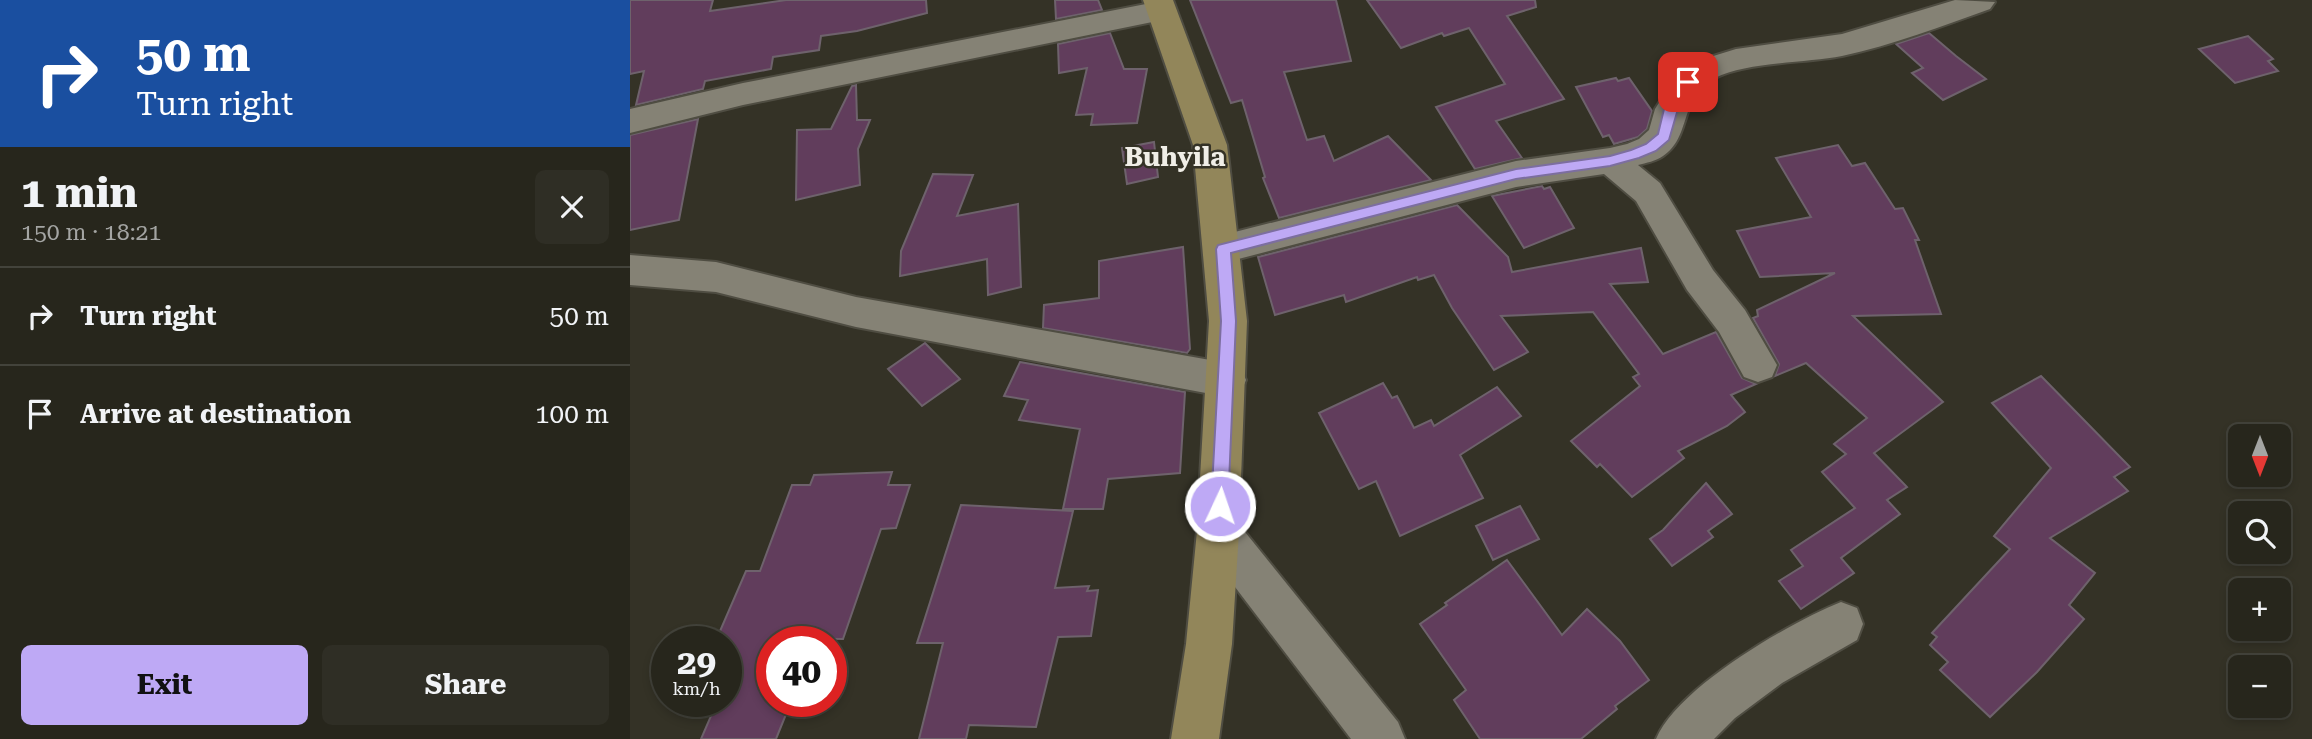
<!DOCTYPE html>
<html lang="en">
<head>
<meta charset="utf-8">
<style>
  body { margin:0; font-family:"Roboto Serif",serif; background:#2f2e25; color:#f1f3f6; height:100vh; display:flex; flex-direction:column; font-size:26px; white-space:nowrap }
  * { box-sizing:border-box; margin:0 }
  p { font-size:23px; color:#a4a5a3 }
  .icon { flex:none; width:38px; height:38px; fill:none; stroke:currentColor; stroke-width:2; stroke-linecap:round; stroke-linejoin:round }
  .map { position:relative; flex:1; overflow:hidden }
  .sheet { display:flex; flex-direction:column; background:#27261c; width:630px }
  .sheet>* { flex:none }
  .top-card { background:#1a4fa0; color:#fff; overflow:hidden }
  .needle { width:46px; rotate:180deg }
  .fabs { position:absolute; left:1598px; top:424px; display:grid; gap:14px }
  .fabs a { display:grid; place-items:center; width:63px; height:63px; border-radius:10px; background:#27261c; box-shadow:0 4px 10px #0003,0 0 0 2px #43433b; font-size:35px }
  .speed { position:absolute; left:21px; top:626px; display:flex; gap:14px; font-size:35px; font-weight:700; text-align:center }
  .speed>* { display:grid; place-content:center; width:91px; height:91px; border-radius:50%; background:#27261c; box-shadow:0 4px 10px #0003,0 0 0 2px #43433b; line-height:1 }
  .speed small { font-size:18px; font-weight:400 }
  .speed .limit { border:10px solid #d22; background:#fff; color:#111 }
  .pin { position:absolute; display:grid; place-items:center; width:60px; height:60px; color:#fff; margin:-30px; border-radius:14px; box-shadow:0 4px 10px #0006 }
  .me { position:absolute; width:77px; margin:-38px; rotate:3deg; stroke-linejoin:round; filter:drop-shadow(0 0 5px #0008) }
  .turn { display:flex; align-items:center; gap:24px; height:147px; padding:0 21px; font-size:32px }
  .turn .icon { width:91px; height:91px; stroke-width:2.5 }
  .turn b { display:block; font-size:49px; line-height:60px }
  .round { display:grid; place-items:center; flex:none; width:74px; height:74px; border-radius:10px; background:#2f2e25 }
  .headline { display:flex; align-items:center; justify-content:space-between; height:119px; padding:0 21px }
  h1 { font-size:42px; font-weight:700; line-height:52px }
  .button { display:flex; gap:14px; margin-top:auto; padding:14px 21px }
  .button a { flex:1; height:80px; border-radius:10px; background:#bea9f5; color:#111; font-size:28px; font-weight:700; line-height:80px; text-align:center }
  .button a+a { background:#2f2e25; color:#f1f3f6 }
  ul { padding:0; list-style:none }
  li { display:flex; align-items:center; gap:21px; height:98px; padding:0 21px; border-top:2px solid #43433b }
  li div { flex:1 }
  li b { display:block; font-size:26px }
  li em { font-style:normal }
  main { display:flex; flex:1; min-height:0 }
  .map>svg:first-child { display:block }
  .building { fill:#613d5c; stroke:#6e626c; stroke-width:2 }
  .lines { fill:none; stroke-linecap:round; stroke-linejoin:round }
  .street-casing { stroke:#4f4d42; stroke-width:4 }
  .secondary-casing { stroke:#4f4d42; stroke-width:4 }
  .street { fill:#858275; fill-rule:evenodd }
  .secondary { fill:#92865a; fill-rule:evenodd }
  .route { fill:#bea9f5; stroke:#7c6e9f; stroke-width:2 }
  .labels { text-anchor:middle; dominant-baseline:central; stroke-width:5; stroke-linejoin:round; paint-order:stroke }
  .quarter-label { font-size:26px; font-weight:bold; fill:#f0eee7; stroke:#343226 }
</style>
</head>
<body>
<main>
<section class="sheet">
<div class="top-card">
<div class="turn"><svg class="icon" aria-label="right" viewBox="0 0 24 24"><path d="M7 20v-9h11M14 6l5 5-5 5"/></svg><div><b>50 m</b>Turn right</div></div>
</div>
<div class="headline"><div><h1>1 min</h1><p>150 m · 18:21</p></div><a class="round"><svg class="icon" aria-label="close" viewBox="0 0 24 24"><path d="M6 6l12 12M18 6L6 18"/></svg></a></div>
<ul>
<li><svg class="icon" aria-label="right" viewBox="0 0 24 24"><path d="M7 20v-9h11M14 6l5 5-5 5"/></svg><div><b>Turn right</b></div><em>50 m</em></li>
<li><svg class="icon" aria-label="arrive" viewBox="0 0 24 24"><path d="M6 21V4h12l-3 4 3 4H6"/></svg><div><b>Arrive at destination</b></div><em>100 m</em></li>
</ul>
<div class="button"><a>Exit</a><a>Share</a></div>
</section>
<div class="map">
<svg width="1682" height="739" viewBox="0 0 1682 739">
  <rect width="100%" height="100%" fill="#343226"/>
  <g class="building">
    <path d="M0 0H83L80 11 156 0H296L297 13 227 31 191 36 189 50 143 57 141 69 75 81 73 89 6 105 14 71 0 74Z"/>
    <path d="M425 0H468L472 10 426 19Z"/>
    <path d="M560 0H706L721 61 654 72 677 140 694 136 704 161 758 136 801 180 649 218 633 178 635 177 612 100 601 103Z"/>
    <path d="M737 0H905L906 7 877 16 934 99 866 121 892 158 845 169 806 107 875 84 839 28 814 36 812 33 771 48Z"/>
    <path d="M480 33 494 69H517L507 123 461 125 463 114 446 115 457 68 429 73 428 44Z"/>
    <path d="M1299 33 1326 56 1356 79 1313 100 1282 73 1293 68 1266 44Z"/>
    <path d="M1618 36 1643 59 1638 61 1648 71 1605 83 1569 49Z"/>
    <path d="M986 78 988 81 999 78 1022 111 1017 129 1008 137 984 144 979 135 973 137 946 87Z"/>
    <path d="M226 85 227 120H240L228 149 230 185 166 200 167 130 201 129 222 86Z"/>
    <path d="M68 119 49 220 0 230V135Z"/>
    <path d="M524 142 528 177 497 184 492 148Z"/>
    <path d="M1208 145 1222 166 1235 163 1265 209 1273 208 1289 240H1285L1311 314 1223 316 1313 402 1244 453 1277 487 1257 500 1270 514 1211 558 1224 573 1171 609 1149 581 1173 566 1161 550 1225 508 1192 472 1216 454 1204 444 1237 418 1176 363 1145 376 1149 364 1123 318 1128 316 1127 310 1205 273 1130 277 1107 231 1181 217 1146 158Z"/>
    <path d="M303 174 343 175 327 216 388 204 391 287 358 295 357 259 270 276 271 251Z"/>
    <path d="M912 186 914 189 920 187 944 228 894 248 862 196Z"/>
    <path d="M827 205 878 257 882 272 1011 248 1018 282 980 284 1033 354 1086 332 1112 378 1126 384 1101 395 1115 412 1097 426 1048 451 1054 458 1002 497 970 464 967 467 941 441 1010 386 1003 377 1009 374 963 312 871 316 898 352 864 370 822 308 804 275 788 280 787 277 716 302 714 295 645 315 628 257Z"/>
    <path d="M553 247 560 349 557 353 413 328 414 305 469 298V261Z"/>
    <path d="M295 343 330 379 292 406 258 369Z"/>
    <path d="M390 362 555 392 550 473 478 479 473 509H433L450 429 389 420 398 400 374 396Z"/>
    <path d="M1411 376 1500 467 1484 477 1498 491 1420 538 1465 573 1439 605 1454 619 1407 672 1360 717 1310 670 1318 662 1300 645 1307 637 1302 633 1380 549 1364 536 1421 468 1362 403Z"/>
    <path d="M753 383 762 398 767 396 784 428 801 420 804 426 867 387 891 416 830 455 853 498 770 536 746 481 729 489 689 413Z"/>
    <path d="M262 472 258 485H280L266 528 251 529 213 639 142 638V702H161L146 739H71L87 702H96V638H87L116 571H130L162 485H180L184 475Z"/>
    <path d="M1076 483 1102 514 1078 531 1083 537 1042 566 1020 539 1033 530Z"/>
    <path d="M331 505 443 511 425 588 459 586 457 591 468 590 461 636 428 637 406 727 339 725 336 739H289L313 643H287Z"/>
    <path d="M890 506 909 539 863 560 846 526Z"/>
    <path d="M877 560 932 635 957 609 990 641 1019 680 985 706 987 709 951 739H850L824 700 836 690 790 624 817 605 815 603Z"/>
  </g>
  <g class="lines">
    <defs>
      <g id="street">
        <path d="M1325 0 1365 2 1360 9C1312 26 1263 45 1212 56 1176 63 1116 62 1085 78 1048 99 1062 137 1033 156 1026 161 1016 163 1008 165L1030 183 1083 270 1115 310 1147 365 1142 377 1128 382 1114 377 1089 332 1057 290 1006 201 974 174 886 187 593 263 580 259 575 249 580 239 593 235 886 161 980 148 997 144 1009 139 1019 130 1025 109 1047 74 1064 62 1106 49 1212 34Z"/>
        <path d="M531 1 542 4 546 11 542 18 113 105 0 133V109L113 83Z"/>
        <path d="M0 255 86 262 226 297 597 363 611 368 616 380 611 392 597 397 226 327 86 292 0 285Z"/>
        <path d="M588 511 603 517 768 722 775 739H721L573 545 567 531 573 517Z"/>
        <path d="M1211 602 1227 608 1233 624 1227 640 1152 683 1105 718 1084 739H1026C1048 687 1159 623 1211 602Z"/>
      </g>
      <path id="secondary" d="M513 0H543L597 145 617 321 609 531 602 644 589 739H541L556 644 567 531 579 321 563 145Z"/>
    </defs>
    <use href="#street" class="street-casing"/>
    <use href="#secondary" class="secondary-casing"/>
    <use href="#street" class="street"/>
    <use href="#secondary" class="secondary"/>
  </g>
  <path class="route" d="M1058 78 1064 82 1048 109 1039 140 1026 151 1009 158 980 166 886 179 601 253 606 321 598 506 596 512 590 514 584 512 581 506 591 321 586 249 588 245 886 169 980 156 1001 150 1016 144 1028 134 1034 109 1053 79Z"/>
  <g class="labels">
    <g class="quarter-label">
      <text x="545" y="157">Buhyila</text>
    </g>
  </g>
</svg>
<div class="fabs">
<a><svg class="needle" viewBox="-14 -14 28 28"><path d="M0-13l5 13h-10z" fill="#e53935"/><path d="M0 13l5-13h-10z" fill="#a4a5a3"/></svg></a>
<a><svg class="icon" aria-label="search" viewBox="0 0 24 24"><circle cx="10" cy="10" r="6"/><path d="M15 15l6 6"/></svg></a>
<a>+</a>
<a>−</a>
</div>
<div class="speed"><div>29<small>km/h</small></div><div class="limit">40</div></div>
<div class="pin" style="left:1058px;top:82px;background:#d93025"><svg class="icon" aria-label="arrive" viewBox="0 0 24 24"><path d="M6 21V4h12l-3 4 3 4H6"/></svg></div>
<svg class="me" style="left:590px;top:506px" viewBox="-20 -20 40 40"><circle r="17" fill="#bea9f5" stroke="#fff" stroke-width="3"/><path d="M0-11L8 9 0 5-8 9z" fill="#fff"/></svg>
</div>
</main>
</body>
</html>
